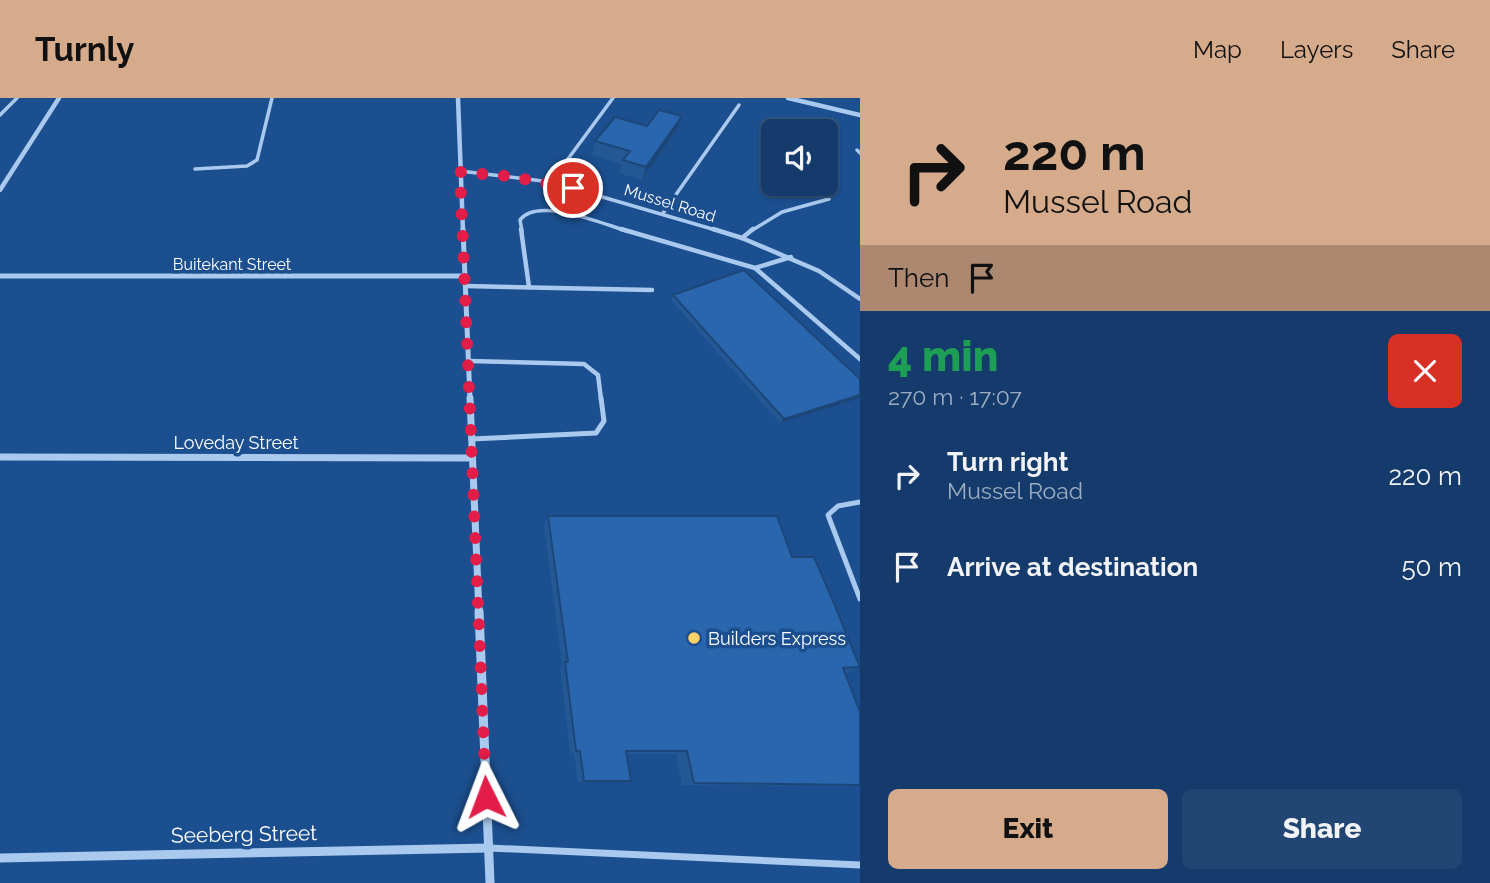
<!DOCTYPE html>
<html lang="en">
<head>
<meta charset="utf-8">
<style>
  body { margin:0; font-family:Raleway,sans-serif; background:#214673; color:#f1f3f6; height:100vh; display:flex; flex-direction:column; font-size:26px; white-space:nowrap }
  * { box-sizing:border-box; margin:0 }
  p { font-size:23px; color:#9dadc1 }
  .icon { flex:none; width:38px; height:38px; fill:none; stroke:currentColor; stroke-width:2; stroke-linecap:round; stroke-linejoin:round }
  .map { position:relative; flex:1; overflow:hidden }
  .side { display:flex; flex-direction:column; background:#143b6b; width:630px }
  .side>* { flex:none }
  .hud { background:#d6ab8b; color:#111; overflow:hidden }
  .controls { position:absolute; left:761px; top:21px; display:grid; gap:14px }
  .controls a { display:grid; place-items:center; width:77px; height:77px; border-radius:10px; background:#143b6b; box-shadow:0 2px 5px #0004,0 0 0 2px #33557e; font-size:35px }
  .pin { position:absolute; display:grid; place-items:center; width:60px; height:60px; color:#fff; margin:-30px; border:4px solid #fff; border-radius:50%; box-shadow:0 2px 7px #0007 }
  .me { position:absolute; width:77px; margin:-38px; rotate:357deg; stroke-linejoin:round; filter:drop-shadow(0 0 5px #0008) }
  .turn { display:flex; align-items:center; gap:24px; height:147px; padding:0 28px; font-size:32px }
  .turn .icon { width:91px; height:91px; stroke-width:2.5 }
  .turn b { display:block; font-size:49px; line-height:60px }
  .then { display:flex; align-items:center; height:66px; padding:0 28px; background:#0003; gap:14px; font-size:26px }
  .round { display:grid; place-items:center; flex:none; width:74px; height:74px; border-radius:10px; background:#214673 }
  .summary { display:flex; align-items:center; justify-content:space-between; height:119px; padding:0 28px }
  h1 { font-size:42px; font-weight:800; line-height:52px; color:#1e9e55 }
  .button { display:flex; gap:14px; margin-top:auto; padding:14px 28px }
  .button a { flex:1; height:80px; border-radius:10px; background:#d6ab8b; color:#111; font-size:28px; font-weight:800; line-height:80px; text-align:center }
  .button a+a { background:#214673; color:#f1f3f6 }
  ul { padding:0; list-style:none }
  li { display:flex; align-items:center; gap:21px; height:91px; padding:0 28px }
  li div { flex:1 }
  li b { display:block; font-size:26px }
  li em { font-style:normal }
  header { display:flex; align-items:center; gap:42px; box-sizing:border-box; height:98px; padding:0 35px; background:#d6ab8b; color:#111 }
  header strong { font-size:33px }
  nav { display:flex; gap:38px; margin-inline-start:auto; font-size:24px }
  main { display:flex; flex:1; min-height:0 }
  .map>svg:first-child { display:block }
  .lines { fill:none; stroke-linecap:round; stroke-linejoin:round }
  .lane-far3 { stroke:#a9c9ee; stroke-width:3.5 }
  .lane-far2 { stroke:#a9c9ee; stroke-width:4.5 }
  .lane-far1 { stroke:#a9c9ee; stroke-width:5 }
  .lane { stroke:#a9c9ee; stroke-width:7 }
  .street-far3 { stroke:#a9c9ee; stroke-width:4.5 }
  .street-far2 { stroke:#a9c9ee; stroke-width:5 }
  .street-far1 { stroke:#a9c9ee; stroke-width:7 }
  .street { stroke:#a9c9ee; stroke-width:9 }
  .wall { fill:#245895 }
  .shaded-wall { fill:#1d4779 }
  .building { fill:#2a66ad; stroke:#1d4779; stroke-width:2 }
  .route { stroke:#e11d48; stroke-width:12; stroke-dasharray:0 21.6 }
  .poi-dot { fill:#ffd166; stroke:#1b4f8f; stroke-width:2.5 }
  .labels { text-anchor:middle; dominant-baseline:central; stroke-width:7; stroke-linejoin:round; paint-order:stroke }
  .far-street-label { font-size:16px; fill:#fff; stroke:#1b4f8f }
  .street-label { font-size:18px; fill:#fff; stroke:#1b4f8f }
  .poi-label { font-size:18px; fill:#fff; stroke:#1b4f8f; text-anchor:start }
  .near-street-label { font-size:21px; fill:#fff; stroke:#1b4f8f }
</style>
</head>
<body>
<header>
<strong>Turnly</strong>
<nav><a>Map</a><a>Layers</a><a>Share</a></nav>
</header>
<main>
<div class="map">
<svg width="860" height="785" viewBox="0 0 860 785">
  <rect width="100%" height="100%" fill="#1b4f8f"/>
  <g class="lines">
    <g class="lane-far3">
      <path d="M0 17 17 0"/>
      <path d="M857 52 860 55"/>
      <path d="M195 71 247 68 257 62 272 0"/>
      <path d="M460 73 551 84 719 133"/>
      <path d="M551 84 613 0"/>
      <path d="M663 115 739 7"/>
      <path d="M522 133 520 122C537 98 603 126 627 133"/>
      <path d="M751 133 782 114 829 101"/>
    </g>
    <g class="lane-far2">
      <path d="M521 131 529 189"/>
      <path d="M621 131 755 170 860 261"/>
      <path d="M713 131 742 140 819 173 860 201"/>
      <path d="M742 140 753 131"/>
      <path d="M755 170 791 159"/>
      <path d="M465 188 652 192"/>
      <path d="M468 263 584 266 598 277 601 301"/>
    </g>
    <g class="lane-far1">
      <path d="M471 341 596 335 604 323 601 300"/>
      <path d="M860 404 838 408 828 417 860 501"/>
    </g>
    <path class="lane" d="M489 750 860 767"/>
    <g class="street-far3">
      <path d="M458 0 463 133"/>
      <path d="M788 0 860 17"/>
      <path d="M0 92 59 0"/>
    </g>
    <g class="street-far2">
      <path d="M463 131 470 301"/>
      <path d="M0 178H464"/>
    </g>
    <g class="street-far1">
      <path d="M470 300 479 515"/>
      <path d="M0 359 472 360"/>
    </g>
    <g class="street">
      <path d="M479 513 490 785"/>
      <path d="M0 760 489 750"/>
    </g>
  </g>
  <g class="wall">
    <path d="M647 28 677 31 642 82 619 75 622 66 592 57 595 43Z"/>
    <path d="M673 197 860 281 780 325 671 202Z"/>
    <path d="M548 418 792 459 860 570 845 575 860 614V688L682 687 676 656H626L631 683 622 684H578L574 655H570L560 570 562 567 544 427Z"/>
  </g>
  <g class="shaded-wall">
    <path d="M682 18 677 31 642 82 646 69Z"/>
    <path d="M860 297V300L780 325 784 321Z"/>
  </g>
  <g class="building">
    <path d="M659 12 682 18 646 69 623 62 630 53 595 43 615 19 647 28Z"/>
    <path d="M744 172 860 281V297L784 321 673 197Z"/>
    <path d="M548 418H777L792 459H814L833 503 860 569 843 570 860 614V687L694 685 687 653H626L631 683H584L580 653H576L565 564H568Z"/>
  </g>
  <g class="lines">
    <path class="route" d="M486 699 460 74 507 78 573 90"/>
  </g>
  <circle class="poi-dot" cx="694" cy="540" r="7"/>
  <g class="labels">
    <g class="far-street-label">
      <text transform="translate(670 105) rotate(17)">Mussel Road</text>
      <text x="232" y="166">Buitekant Street</text>
    </g>
    <g class="street-label">
      <text x="236" y="344">Loveday Street</text>
    </g>
    <g class="poi-label">
      <text x="708" y="540">Builders Express</text>
    </g>
    <g class="near-street-label">
      <text transform="translate(244 736) rotate(-1)">Seeberg Street</text>
    </g>
  </g>
</svg>
<div class="controls">
<a><svg class="icon" aria-label="sound" viewBox="0 0 24 24"><path d="M4 9h4l5-4v14l-5-4H4zM17 9q2 3 0 6"/></svg></a>
</div>
<div class="pin" style="left:573px;top:90px;background:#d93025"><svg class="icon" aria-label="arrive" viewBox="0 0 24 24"><path d="M6 21V4h12l-3 4 3 4H6"/></svg></div>
<svg class="me" style="left:486px;top:699px" viewBox="-20 -20 40 40"><path d="M0-17L14 15 0 8-14 15z" fill="#e11d48" stroke="#fff" stroke-width="4"/></svg>
</div>
<section class="side">
<div class="hud">
<div class="turn"><svg class="icon" aria-label="right" viewBox="0 0 24 24"><path d="M7 20v-9h11M14 6l5 5-5 5"/></svg><div><b>220 m</b>Mussel Road</div></div>
<div class="then">Then<svg class="icon" aria-label="arrive" viewBox="0 0 24 24"><path d="M6 21V4h12l-3 4 3 4H6"/></svg></div>
</div>
<div class="summary"><div><h1>4 min</h1><p>270 m · 17:07</p></div><a class="round" style="background:#d93025;color:#fff"><svg class="icon" aria-label="close" viewBox="0 0 24 24"><path d="M6 6l12 12M18 6L6 18"/></svg></a></div>
<ul>
<li><svg class="icon" aria-label="right" viewBox="0 0 24 24"><path d="M7 20v-9h11M14 6l5 5-5 5"/></svg><div><b>Turn right</b><p>Mussel Road</p></div><em>220 m</em></li>
<li><svg class="icon" aria-label="arrive" viewBox="0 0 24 24"><path d="M6 21V4h12l-3 4 3 4H6"/></svg><div><b>Arrive at destination</b></div><em>50 m</em></li>
</ul>
<div class="button"><a>Exit</a><a>Share</a></div>
</section>
</main>
</body>
</html>
